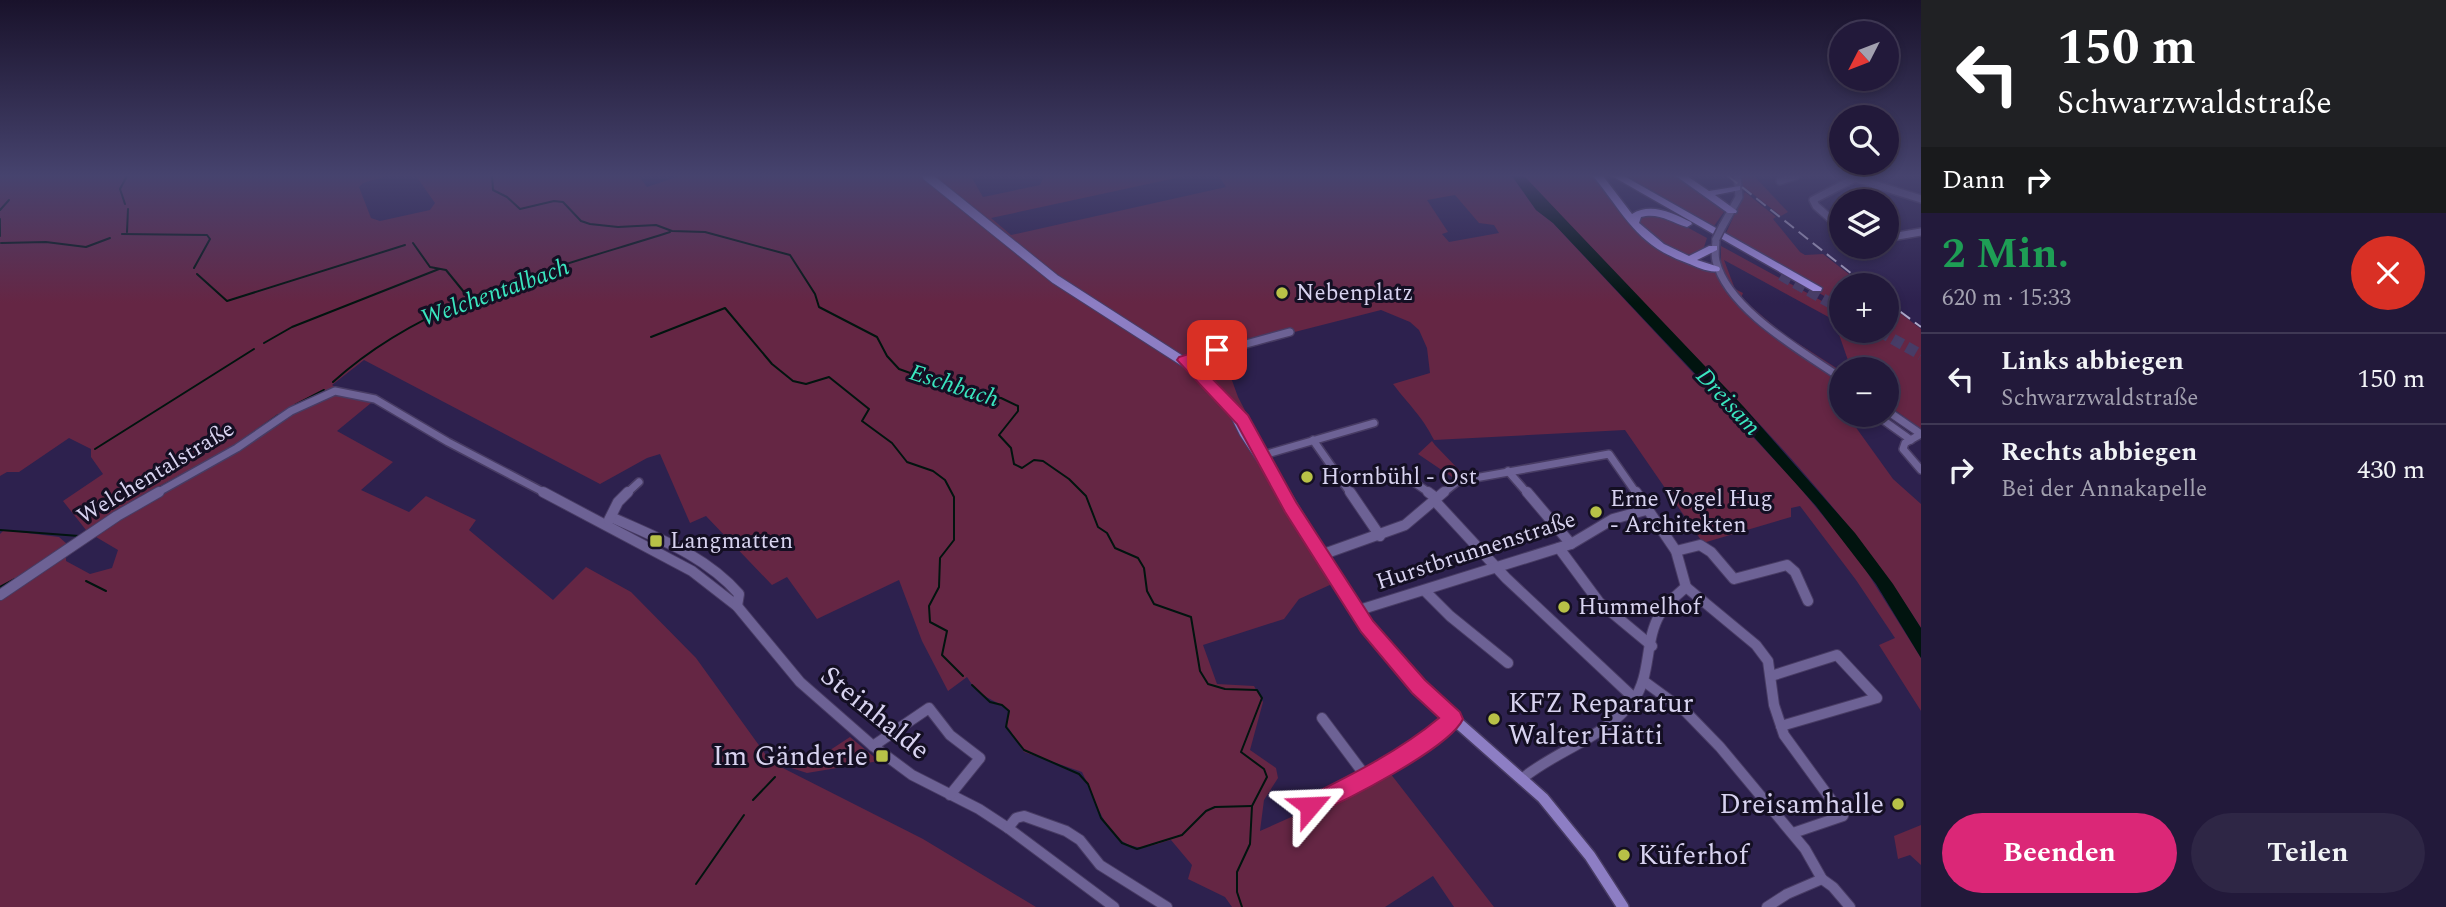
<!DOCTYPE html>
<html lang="de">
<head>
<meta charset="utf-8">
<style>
  body { margin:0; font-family:Spectral,serif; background:#2e2645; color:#f1f3f6; height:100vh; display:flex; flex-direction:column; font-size:26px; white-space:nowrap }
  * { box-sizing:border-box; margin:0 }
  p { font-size:23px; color:#a2a0af }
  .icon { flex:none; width:38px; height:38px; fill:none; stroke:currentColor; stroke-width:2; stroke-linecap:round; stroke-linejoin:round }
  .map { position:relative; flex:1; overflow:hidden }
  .side { display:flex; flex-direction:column; background:#22193a; width:525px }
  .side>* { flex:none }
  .banner { background:#202124; color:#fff; overflow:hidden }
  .needle { width:46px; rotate:228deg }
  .tools { position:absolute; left:1829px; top:21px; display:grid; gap:14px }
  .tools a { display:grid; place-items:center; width:70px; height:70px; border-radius:50%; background:#22193a; box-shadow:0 4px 10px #0003,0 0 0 2px #3f3854; font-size:35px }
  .pin { position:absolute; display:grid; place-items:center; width:60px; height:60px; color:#fff; margin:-30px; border-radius:14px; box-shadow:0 4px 10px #0006 }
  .me { position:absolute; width:77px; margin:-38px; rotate:64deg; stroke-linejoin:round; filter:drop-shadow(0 0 5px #0008) }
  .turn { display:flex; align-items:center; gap:24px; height:147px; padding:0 21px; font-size:32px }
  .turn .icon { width:91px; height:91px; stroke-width:2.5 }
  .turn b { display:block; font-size:49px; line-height:60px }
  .then { display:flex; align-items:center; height:66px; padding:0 21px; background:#0003; gap:14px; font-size:26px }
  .round { display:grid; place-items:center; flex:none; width:74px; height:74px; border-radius:37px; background:#2e2645 }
  .overview { display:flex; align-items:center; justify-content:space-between; height:119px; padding:0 21px }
  h1 { font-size:42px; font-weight:700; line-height:52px; color:#1e9e55 }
  .button { display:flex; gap:14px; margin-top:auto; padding:14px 21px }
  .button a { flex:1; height:80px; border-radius:42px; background:#db2777; color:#fff; font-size:28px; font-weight:700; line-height:80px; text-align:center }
  .button a+a { background:#2e2645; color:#f1f3f6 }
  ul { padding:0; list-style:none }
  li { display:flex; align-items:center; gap:21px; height:91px; padding:0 21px; border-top:2px solid #3f3854 }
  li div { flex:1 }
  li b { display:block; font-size:26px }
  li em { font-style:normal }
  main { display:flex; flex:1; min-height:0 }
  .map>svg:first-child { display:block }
  .green { fill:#652644; fill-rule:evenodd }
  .water { fill:#01140f }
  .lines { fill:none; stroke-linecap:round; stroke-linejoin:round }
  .stream { stroke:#01140f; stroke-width:2 }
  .highway-tunnel { stroke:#473c66; stroke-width:11; stroke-dasharray:11 5; stroke-linecap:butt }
  .minor-far1-casing { stroke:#483c64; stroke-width:10 }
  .minor-casing { stroke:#483c64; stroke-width:12 }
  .major-far1-casing { stroke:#483c64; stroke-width:11 }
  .major-casing { stroke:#483c64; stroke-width:14 }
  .highway-casing { stroke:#483c64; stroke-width:3 }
  .minor-far1 { stroke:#6d6295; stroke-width:7 }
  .minor { stroke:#6d6295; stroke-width:10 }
  .major-far1 { stroke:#8d7ec4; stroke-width:9 }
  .major { stroke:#8d7ec4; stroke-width:11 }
  .highway { fill:#a390e4; fill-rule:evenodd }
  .rail { stroke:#afa8c9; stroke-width:2; stroke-dasharray:12 6; stroke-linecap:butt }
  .minor-bridge-casing { stroke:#483c64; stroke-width:10; stroke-linecap:butt }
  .minor-bridge { stroke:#6d6295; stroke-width:7 }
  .route { fill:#db2777; stroke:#8e194d; stroke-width:2 }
  .poi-dot { fill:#b8c147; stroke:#140f23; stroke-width:2.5 }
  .labels { text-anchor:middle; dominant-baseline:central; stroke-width:6; stroke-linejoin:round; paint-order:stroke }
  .poi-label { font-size:23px; fill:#d8d3f0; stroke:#140f23; text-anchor:start }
  .street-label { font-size:23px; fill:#d8d3f0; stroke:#140f23 }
  .water-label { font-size:24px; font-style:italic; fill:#3ae6bf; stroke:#140f23 }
  .near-poi-label { font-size:28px; fill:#d8d3f0; stroke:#140f23; text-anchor:start }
  .near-street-label { font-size:28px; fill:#d8d3f0; stroke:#140f23 }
</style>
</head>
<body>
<main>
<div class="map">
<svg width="1921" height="907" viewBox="0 0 1921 907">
  <rect width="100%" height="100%" fill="#2d214e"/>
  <g class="green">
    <path d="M0 176H387L363 183 359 187 371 218 380 221 430 210 435 203 416 176H639L647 187 680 176H981L972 178 983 197 1040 185 1044 176H1185L991 218 1011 235 1226 187 1219 176H1512L1536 210 1553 223 1796 483 1860 561 1921 658V711L1879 645 1895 638 1856 580 1800 506 1791 508V517L1703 543 1625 430 1434 440C1422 416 1409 405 1393 384L1430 373 1427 348 1419 330 1410 322 1381 310 1232 348 1222 353 1238 397 1250 420 1234 424 1332 584 1299 599 1284 619 1203 645 1217 684 1254 686 1263 702 1250 750 1276 768 1278 778 1264 800 1260 831 1307 810 1311 818 1331 810 1333 801 1390 773 1494 907H1454L1433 876 1385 907H1232L1225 897 1188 879 1192 865 1171 840C1163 842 1153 846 1144 847 1108 850 1095 798 1082 772L1024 752 1006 724 1009 711C993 697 981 700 967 677L948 691 922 641 899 580 817 619 787 577 772 585 706 516 690 523 660 454 647 458 600 484 364 360 332 385 352 397 371 403 337 431 393 462 361 490 409 512 426 496 476 520 469 530 553 600 586 567 631 592 696 658 771 762 923 839 1036 907H0V534L4 530 59 537 67 544 86 530 63 501 103 474 91 457V449L69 438 19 472H7L0 476ZM1455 195 1479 223 1494 225 1499 233 1449 242 1442 234 1448 232 1427 200ZM96 537 118 550 112 568 90 574 66 561V557Z"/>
    <path d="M1524 176H1595C1611 192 1619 212 1634 229 1655 255 1690 261 1721 272V246L1822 301 1826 297 1814 290 1819 286 1726 233 1745 192 1776 217 1773 219 1800 252 1805 255 1823 254 1863 285H1841V331H1886L1887 303 1921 329V429L1895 410 1886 414V369H1851L1834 320 1724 260 1735 289 1743 293 1741 298 1782 333 1841 371V415H1847L1893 479 1921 504V628C1844 505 1734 396 1633 293 1596 255 1561 214 1524 176Z"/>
    <path d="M1627 176H1678L1726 209 1714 226Z"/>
    <path d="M1730 176H1754L1788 212 1781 216Z"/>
    <path d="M1644 213 1670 218 1707 238 1703 250C1679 265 1654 237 1638 222Z"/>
    <path d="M1432 441 1435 445 1461 472 1452 477 1418 454Z"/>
    <path d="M850 737 879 761 807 773 785 766 788 756 815 760Z"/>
    <path d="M1921 825V865L1910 855 1898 859 1894 836Z"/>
  </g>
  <path class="water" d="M1512 176H1524L1743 406 1855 533 1893 584 1921 628V658L1876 584 1816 506 1736 417 1553 223 1536 210Z"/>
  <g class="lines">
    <g class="stream">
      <path d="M492 176 493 190 507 197 520 209 554 201 563 202 581 221 590 224 618 227 656 225 672 231 705 232 790 255 815 294 819 307 877 337 887 356 899 369 969 394 1001 398 1018 406V411L999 435 1011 448 1014 464 1022 468 1034 460 1043 461 1069 479 1086 496 1098 527 1107 533 1115 548 1138 558 1144 568 1147 591 1154 604 1191 617 1200 671 1208 684 1225 689 1257 690 1262 698 1241 752 1264 769 1267 777 1252 806 1250 844 1237 872V892L1242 907"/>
      <path d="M125 204 120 189 127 176"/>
      <path d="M0 210 9 200"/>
      <path d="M0 219V236"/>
      <path d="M127 232 128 209"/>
      <path d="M122 234 207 235 210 239 194 268"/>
      <path d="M1 243 46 242 86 247 110 238"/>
      <path d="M413 243 430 267 446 270 468 297"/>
      <path d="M197 274 227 301 405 245"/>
      <path d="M651 337 725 308 772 364 793 381 806 384 829 377 869 409 862 421 892 443 907 462 933 471 945 480 954 497V540L940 558 939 587 929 606 930 622 947 631 942 655 963 676"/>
      <path d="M264 343 292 327 439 269"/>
      <path d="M333 382C425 298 554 269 670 232"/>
      <path d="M295 405 324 390"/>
      <path d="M243 440 278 415"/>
      <path d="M95 449 254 349"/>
      <path d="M136 500 186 473"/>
      <path d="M0 530 79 536"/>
      <path d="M86 581 106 591"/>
      <path d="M0 587 15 579"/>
      <path d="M972 685 990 702 1002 705 1009 711 1006 727 1024 750 1079 774 1088 784 1101 818 1122 843 1137 849 1182 835 1206 811 1215 807 1252 806"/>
      <path d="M753 800 775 777"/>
      <path d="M696 884 744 815"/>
    </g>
    <g class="highway-tunnel">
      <path d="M1781 275 1841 309"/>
      <path d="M1879 331 1921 355"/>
    </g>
    <defs>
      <g id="minor-far1">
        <path d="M1854 178 1921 199"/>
        <path d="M1780 181 1796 176"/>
        <path d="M1722 227 1739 197 1737 176"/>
        <path d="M1841 228 1816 206 1813 200 1859 176"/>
        <path d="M1886 238 1921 232"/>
        <path d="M1716 239C1716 246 1714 254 1716 261 1728 310 1802 351 1841 378"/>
        <path d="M1846 249 1850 247"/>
        <path d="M1184 361 1290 332"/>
        <path d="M1886 410 1921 434"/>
        <path d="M1876 415 1911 440"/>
        <path d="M1921 434 1905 443 1903 449 1921 470"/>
        <path d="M1313 440 1351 494"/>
        <path d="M1260 456 1374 423"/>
        <path d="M1508 471 1528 494"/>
        <path d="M1399 472 1431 494"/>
        <path d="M155 494 237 448 291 411 335 391 375 399 448 442 547 494"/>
        <path d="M626 494 639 482"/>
        <path d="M1442 494 1458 481 1609 454 1637 494"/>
      </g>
      <g id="minor">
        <path d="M543 492 692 571 737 606 800 682 873 746 912 775 979 809 1008 828 1114 907"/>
        <path d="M1350 492 1380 536"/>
        <path d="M1428 492 1436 498"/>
        <path d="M1527 492 1571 544"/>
        <path d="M1636 492 1676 551 1686 587"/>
        <path d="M1434 500 1506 578 1635 699"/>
        <path d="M611 517C657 538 705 555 739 594L737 606"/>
        <path d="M609 520 618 502 628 492"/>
        <path d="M1559 548 1599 602 1652 646"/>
        <path d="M1676 551 1700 545 1711 552 1734 579 1787 565 1795 572 1808 601"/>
        <path d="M1321 555 1405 525 1444 492"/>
        <path d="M1686 587 1756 645 1768 661 1774 705 1784 735 1843 816 1793 833"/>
        <path d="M1425 591 1450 616 1508 663"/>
        <path d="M0 595 117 516 159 492"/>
        <path d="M1356 611 1571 544 1613 519 1646 510"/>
        <path d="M1771 676 1837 655 1877 698 1781 726"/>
        <path d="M1645 682 1686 712 1720 747 1805 849 1822 879 1833 887 1850 907"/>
        <path d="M1322 718 1367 778"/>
        <path d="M873 746 929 708 950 735 980 758 950 795"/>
        <path d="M1523 778C1557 750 1606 737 1633 701 1652 675 1644 641 1660 614 1666 603 1677 595 1686 587"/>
        <path d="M1310 806 1384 767 1453 719"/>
        <path d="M1008 828 1016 818 1024 816 1066 831 1080 840 1100 865 1167 907"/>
        <path d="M1767 907 1787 894 1822 879"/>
      </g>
      <g id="major-far1">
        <path d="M927 176 1055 279 1195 369 1236 414"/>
        <path d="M1233 411 1244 433 1284 494"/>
      </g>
      <path id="major" d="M1283 492 1356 611 1383 648 1440 707 1543 798 1590 856 1623 907"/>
      <g id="highway">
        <path d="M1593 176H1603L1632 214C1651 202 1672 213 1691 222L1692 224 1687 227C1671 222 1658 212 1641 217L1639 223 1664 244 1689 256 1709 246H1717V250L1697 260 1719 267 1720 269 1719 271C1709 273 1697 267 1687 263 1635 244 1626 216 1593 176Z"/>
        <path d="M1612 176H1624L1822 288 1821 291H1813Z"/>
        <path d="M1676 176H1687L1709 191 1740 186V190L1715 195 1737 211 1736 213H1728Z"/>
      </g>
    </defs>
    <use href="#minor-far1" class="minor-far1-casing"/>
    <use href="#minor" class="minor-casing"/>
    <use href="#major-far1" class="major-far1-casing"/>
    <use href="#major" class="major-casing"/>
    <use href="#highway" class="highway-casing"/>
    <use href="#minor-far1" class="minor-far1"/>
    <use href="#minor" class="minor"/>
    <use href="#major-far1" class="major-far1"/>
    <use href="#major" class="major"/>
    <use href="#highway" class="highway"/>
    <g class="rail">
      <path d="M1728 176 1866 285"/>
      <path d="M1886 301 1921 327"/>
    </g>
    <defs>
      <path id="minor-bridge" d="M1716 239 1722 227"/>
    </defs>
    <use href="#minor-bridge" class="minor-bridge-casing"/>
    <use href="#minor-bridge" class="minor-bridge"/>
  </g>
  <linearGradient id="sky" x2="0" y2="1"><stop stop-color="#19122b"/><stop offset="0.58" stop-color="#46436e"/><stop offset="1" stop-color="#46436e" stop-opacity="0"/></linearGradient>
  <rect width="1921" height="303" fill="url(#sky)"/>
  <path class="route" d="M1217 345 1223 346 1225 350 1223 354 1196 362 1248 415 1296 502 1373 621 1425 680 1460 712 1463 719C1449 749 1343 802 1310 816L1303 813 1300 806 1303 799C1351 775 1398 752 1439 718L1412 693 1361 632 1285 512 1237 424 1177 360 1179 357Z"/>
  <g class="poi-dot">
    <circle cx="1282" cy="293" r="7"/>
    <circle cx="1307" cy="477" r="7"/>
    <circle cx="1596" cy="512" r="7"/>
    <rect x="649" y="534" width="14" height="14" rx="3.5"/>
    <circle cx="1564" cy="607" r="7"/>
    <circle cx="1494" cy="719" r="7"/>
    <rect x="875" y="749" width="14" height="14" rx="3.5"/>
    <circle cx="1898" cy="804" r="7"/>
    <circle cx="1624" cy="855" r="7"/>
  </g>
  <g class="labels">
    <g class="poi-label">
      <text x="1296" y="293">Nebenplatz</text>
      <text x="1321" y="477">Hornbühl - Ost</text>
      <text x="1610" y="499">Erne Vogel Hug<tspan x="1610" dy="26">- Architekten</tspan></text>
      <text x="670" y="541">Langmatten</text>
      <text x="1578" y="607">Hummelhof</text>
    </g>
    <g class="street-label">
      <text transform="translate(156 473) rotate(-31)">Welchentalstraße</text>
      <text transform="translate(1476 551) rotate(-18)">Hurstbrunnenstraße</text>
    </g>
    <g class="water-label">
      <text transform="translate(495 293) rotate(-20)">Welchentalbach</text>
      <text transform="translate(954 386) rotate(18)">Eschbach</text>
      <text transform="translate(1728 402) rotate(47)">Dreisam</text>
    </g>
    <g class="near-poi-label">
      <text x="1508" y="703">KFZ Reparatur<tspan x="1508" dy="32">Walter Hätti</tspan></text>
      <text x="868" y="756" text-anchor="end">Im Gänderle</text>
      <text x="1884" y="804" text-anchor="end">Dreisamhalle</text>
      <text x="1638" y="855">Küferhof</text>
    </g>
    <g class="near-street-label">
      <text transform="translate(875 713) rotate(39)">Steinhalde</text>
    </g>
  </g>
</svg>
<div class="tools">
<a><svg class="needle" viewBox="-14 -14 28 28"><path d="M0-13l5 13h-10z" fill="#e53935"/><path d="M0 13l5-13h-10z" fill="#a2a0af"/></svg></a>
<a><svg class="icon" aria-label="search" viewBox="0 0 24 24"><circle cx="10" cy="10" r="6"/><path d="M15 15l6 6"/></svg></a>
<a><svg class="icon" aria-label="layers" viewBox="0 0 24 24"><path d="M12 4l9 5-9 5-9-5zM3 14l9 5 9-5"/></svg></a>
<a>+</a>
<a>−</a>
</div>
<div class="pin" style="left:1217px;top:350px;background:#d93025"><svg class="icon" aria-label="arrive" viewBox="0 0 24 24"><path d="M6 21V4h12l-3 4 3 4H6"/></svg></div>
<svg class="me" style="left:1310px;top:806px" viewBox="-20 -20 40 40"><path d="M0-17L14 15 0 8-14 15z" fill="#db2777" stroke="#fff" stroke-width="4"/></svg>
</div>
<section class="side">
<div class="banner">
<div class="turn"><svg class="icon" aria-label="left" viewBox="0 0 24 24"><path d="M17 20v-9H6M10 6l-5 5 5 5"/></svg><div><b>150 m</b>Schwarzwaldstraße</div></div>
<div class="then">Dann<svg class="icon" aria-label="right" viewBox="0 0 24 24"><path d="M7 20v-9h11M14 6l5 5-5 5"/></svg></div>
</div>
<div class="overview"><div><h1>2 Min.</h1><p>620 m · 15:33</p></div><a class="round" style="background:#d93025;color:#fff"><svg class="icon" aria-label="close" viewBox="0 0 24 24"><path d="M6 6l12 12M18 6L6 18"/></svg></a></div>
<ul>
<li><svg class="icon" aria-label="left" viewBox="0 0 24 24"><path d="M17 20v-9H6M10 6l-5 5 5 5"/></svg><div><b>Links abbiegen</b><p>Schwarzwaldstraße</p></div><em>150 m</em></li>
<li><svg class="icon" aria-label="right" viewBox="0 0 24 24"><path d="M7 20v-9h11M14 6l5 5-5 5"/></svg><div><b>Rechts abbiegen</b><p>Bei der Annakapelle</p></div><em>430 m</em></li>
</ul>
<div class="button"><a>Beenden</a><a>Teilen</a></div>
</section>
</main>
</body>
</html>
